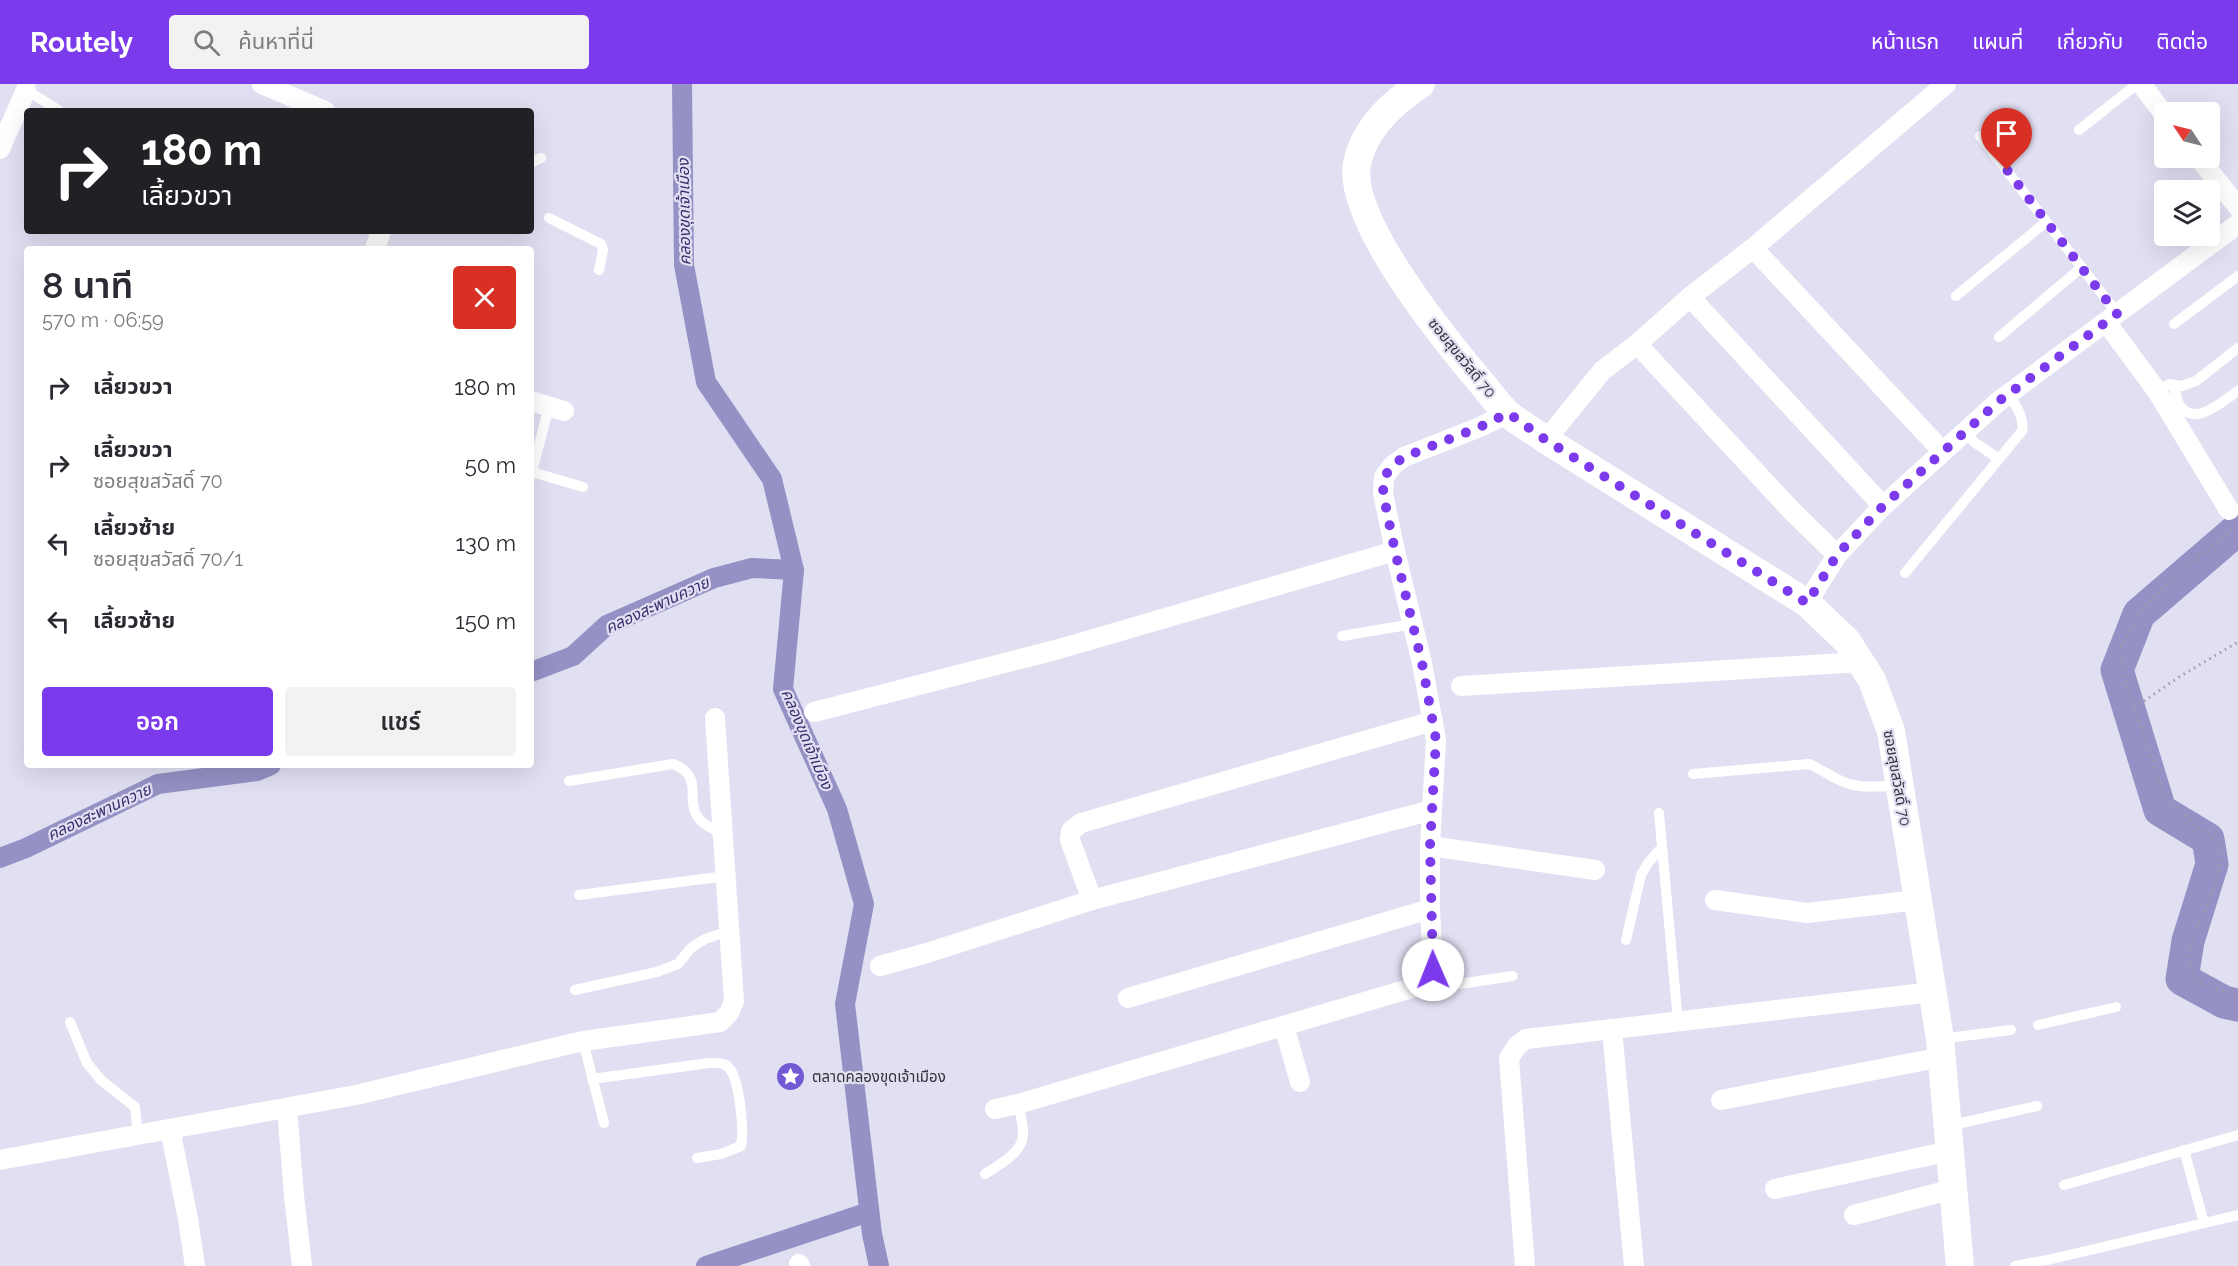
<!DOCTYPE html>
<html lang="th">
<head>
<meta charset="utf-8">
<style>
  body { margin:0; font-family:Raleway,"Noto Sans Thai",sans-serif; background:#f2f2f3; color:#2b2b33; height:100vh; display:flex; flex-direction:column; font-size:22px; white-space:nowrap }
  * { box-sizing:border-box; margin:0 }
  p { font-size:20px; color:#7c7c81 }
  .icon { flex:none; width:33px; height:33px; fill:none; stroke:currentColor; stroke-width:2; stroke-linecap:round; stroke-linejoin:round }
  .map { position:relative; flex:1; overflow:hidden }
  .details { position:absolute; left:24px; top:162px; width:510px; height:522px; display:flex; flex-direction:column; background:#fff; border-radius:6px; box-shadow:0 6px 24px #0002 }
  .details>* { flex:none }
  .top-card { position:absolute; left:24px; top:24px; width:510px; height:126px; border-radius:6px; box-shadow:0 6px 24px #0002; background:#202124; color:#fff; overflow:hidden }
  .needle { width:39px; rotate:305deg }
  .controls { position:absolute; left:2154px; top:18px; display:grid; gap:12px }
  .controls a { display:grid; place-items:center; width:66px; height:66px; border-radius:6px; background:#fff; box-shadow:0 6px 24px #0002; font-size:30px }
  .pin { position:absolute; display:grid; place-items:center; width:51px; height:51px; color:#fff; margin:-62px -26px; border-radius:50% 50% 50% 0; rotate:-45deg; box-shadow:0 0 6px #0007 }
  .pin .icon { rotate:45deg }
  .me { position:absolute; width:66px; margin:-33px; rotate:359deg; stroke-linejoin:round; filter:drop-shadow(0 0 4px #0008) }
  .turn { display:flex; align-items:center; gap:21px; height:126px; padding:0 18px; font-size:27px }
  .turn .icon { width:78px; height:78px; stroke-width:2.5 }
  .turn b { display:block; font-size:42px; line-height:51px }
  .round { display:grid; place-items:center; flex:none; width:63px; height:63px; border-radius:6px; background:#f2f2f3 }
  .headline { display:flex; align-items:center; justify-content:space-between; height:102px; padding:0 18px }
  h1 { font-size:36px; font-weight:600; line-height:45px }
  .button { display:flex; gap:12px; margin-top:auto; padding:12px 18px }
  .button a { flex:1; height:69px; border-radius:6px; background:#7c3aed; color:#fff; font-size:24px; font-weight:600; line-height:69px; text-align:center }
  .button a+a { background:#f2f2f3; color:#2b2b33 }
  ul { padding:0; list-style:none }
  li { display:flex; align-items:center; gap:18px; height:78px; padding:0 18px }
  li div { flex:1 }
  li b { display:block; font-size:22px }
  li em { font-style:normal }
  header { display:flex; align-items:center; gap:36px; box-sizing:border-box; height:84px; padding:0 30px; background:#7c3aed; color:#fff }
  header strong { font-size:28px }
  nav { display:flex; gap:33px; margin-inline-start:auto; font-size:21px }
  .search { width:420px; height:54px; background:#f2f2f3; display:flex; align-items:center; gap:15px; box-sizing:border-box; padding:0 21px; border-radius:6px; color:#7c7c81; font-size:22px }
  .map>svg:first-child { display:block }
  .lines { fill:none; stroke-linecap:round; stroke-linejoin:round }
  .canal { stroke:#9591c4; stroke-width:20 }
  .river { stroke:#9591c4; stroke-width:33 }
  .path { stroke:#9c9baa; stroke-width:3; stroke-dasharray:1.5 4.5; stroke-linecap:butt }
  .lane { stroke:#fff; stroke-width:10 }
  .street { stroke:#fff; stroke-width:20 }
  .secondary { stroke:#fff; stroke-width:28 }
  .route { stroke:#7c3aed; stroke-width:10; stroke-dasharray:0 18 }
  .labels { text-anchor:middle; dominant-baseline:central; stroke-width:4.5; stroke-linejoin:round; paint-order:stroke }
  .street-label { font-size:15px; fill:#33323a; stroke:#e1e0f3 }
  .poi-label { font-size:15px; fill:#33323a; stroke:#e1e0f3; text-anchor:start }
  .water-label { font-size:16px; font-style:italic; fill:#3a2e6d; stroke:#e1e0f3 }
</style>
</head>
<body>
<header>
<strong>Routely</strong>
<div class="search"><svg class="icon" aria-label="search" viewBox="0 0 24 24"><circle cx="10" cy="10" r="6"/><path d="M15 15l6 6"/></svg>ค้นหาที่นี่</div>
<nav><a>หน้าแรก</a><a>แผนที่</a><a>เกี่ยวกับ</a><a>ติดต่อ</a></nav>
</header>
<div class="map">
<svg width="2238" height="1182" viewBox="0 0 2238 1182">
  <rect width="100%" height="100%" fill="#e1e0f3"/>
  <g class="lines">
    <g class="canal">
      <path d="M682 0 684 181 706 298 772 395 794 486 783 605 837 725 864 820 845 920 872 1150 879 1182"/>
      <path d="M531 588 573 572 607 541 714 494 752 484 794 486"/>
      <path d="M0 774 26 764 158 700 257 687 271 681"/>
      <path d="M706 1182 869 1128"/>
    </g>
    <path class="river" d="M2238 445 2139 530 2117 586 2160 726 2208 755 2212 780 2188 857 2182 895 2224 918 2238 921"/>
    <g class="path">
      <path d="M2232 446 2185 484 2143 523 2120 564 2124 590 2134 624 2165 715 2216 758 2222 767C2220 783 2216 799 2210 814 2201 839 2173 877 2203 901L2238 911"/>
      <path d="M2134 624 2179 593 2238 558"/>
    </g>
    <g class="lane">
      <path d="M26 6 60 27"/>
      <path d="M2079 46 2137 0"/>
      <path d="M1980 52 2117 229"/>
      <path d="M531 79 541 74"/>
      <path d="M549 134 601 160 603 166 599 186"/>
      <path d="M1956 212 2046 138"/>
      <path d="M2174 240 2238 192"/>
      <path d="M1999 253 2082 183"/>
      <path d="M2174 301C2176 307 2176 315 2179 320 2193 345 2223 317 2238 307"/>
      <path d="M2157 307 2169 300 2182 302 2196 297 2238 264"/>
      <path d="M1966 347 1974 358 1999 375"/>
      <path d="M532 388 583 403"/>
      <path d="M531 392 549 322"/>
      <path d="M1905 489 2022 347C2025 334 2015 321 2009 310"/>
      <path d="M1342 552 1413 540"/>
      <path d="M1693 690 1809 680C1822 685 1832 694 1844 698 1860 705 1880 702 1897 702"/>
      <path d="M569 697 673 680C707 693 682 718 701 737 707 743 716 746 723 750"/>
      <path d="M1659 729 1678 938"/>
      <path d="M579 811 726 792"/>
      <path d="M1626 856 1641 791 1648 779 1662 763"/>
      <path d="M1425 895 1459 900 1513 892"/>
      <path d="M575 906 657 888 678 880 691 864 705 855 729 847"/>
      <path d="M70 938 87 979 101 996 135 1023 138 1051"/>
      <path d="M2038 941 2116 923"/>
      <path d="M1940 955 2011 946"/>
      <path d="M583 957 604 1039"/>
      <path d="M592 995 709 979C715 979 722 978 727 982 740 992 744 1046 741 1062L721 1070 697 1074"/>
      <path d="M1948 1042 2037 1022"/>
      <path d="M2184 1066 2204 1139"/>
      <path d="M985 1090C999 1081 1024 1068 1023 1049 1023 1039 1020 1029 1018 1020"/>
      <path d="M2064 1101 2238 1051"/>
      <path d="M2015 1182 2052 1175 2238 1131"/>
    </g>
    <g class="street">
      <path d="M262 0 325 27"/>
      <path d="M2141 0 2164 30"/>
      <path d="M0 65 26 6"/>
      <path d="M2199 74 2238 123"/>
      <path d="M1753 164 1943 368"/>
      <path d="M375 165 381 147"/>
      <path d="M1690 213 1883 422"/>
      <path d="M2106 238 2157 307 2229 426"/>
      <path d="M1637 260 1791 426 1837 471"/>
      <path d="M531 317 564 327"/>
      <path d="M1546 356 1602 287 1637 260 1690 213 1753 164 1946 0"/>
      <path d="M1807 519 1837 471 1883 422 1999 317 2238 140"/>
      <path d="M1461 602 1861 578"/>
      <path d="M814 628 1059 565 1395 467"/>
      <path d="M1430 762 1595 786"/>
      <path d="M1092 816 1070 756 1071 747 1081 739 1433 637"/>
      <path d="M1715 816 1807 829 1917 816"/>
      <path d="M880 882 927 869 1092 816 1432 726"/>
      <path d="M1128 914 1430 825V762L1436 656 1422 579 1395 467 1383 409 1384 393 1393 381 1404 373 1480 343 1508 329"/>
      <path d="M1284 942 1300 998"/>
      <path d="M1612 945 1634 1182"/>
      <path d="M1721 1016 1942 973"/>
      <path d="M287 1024 294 1112 302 1182"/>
      <path d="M995 1025 1018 1020 1412 904 1425 895 1433 886 1430 825"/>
      <path d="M170 1045 188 1135 195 1182"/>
      <path d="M0 1076 356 1011 583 957 720 938 729 929 734 917 715 634"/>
      <path d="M1775 1105 1950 1067"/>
      <path d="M1854 1131 1953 1105"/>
      <path d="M799 1180 800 1182"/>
      <path d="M1525 1182 1509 974 1517 962 1526 955 1933 908"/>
    </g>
    <path class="secondary" d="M1421 0C1392 19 1364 44 1357 80 1347 136 1443 253 1478 295 1488 306 1497 320 1508 330 1520 340 1534 347 1546 356L1807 519 1847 557 1872 596 1891 647 1940 955 1960 1182"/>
  </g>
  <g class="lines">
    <path class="route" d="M1433 886 1430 762 1436 656 1422 579 1395 467 1383 409 1384 393 1393 381 1404 373 1480 343 1508 329 1546 356 1807 519 1837 471 1883 422 1999 317 2117 230 2007 86"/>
  </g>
  <defs>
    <symbol id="sight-disc" viewBox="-11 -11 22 22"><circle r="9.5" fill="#735ad4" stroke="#e1e0f3"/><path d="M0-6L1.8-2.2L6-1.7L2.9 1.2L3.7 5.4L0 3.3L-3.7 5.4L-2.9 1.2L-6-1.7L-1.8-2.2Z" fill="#fff"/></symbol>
  </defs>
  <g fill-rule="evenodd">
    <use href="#sight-disc" x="774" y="976" width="33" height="33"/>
  </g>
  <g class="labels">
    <g class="street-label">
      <text transform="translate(1462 274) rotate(51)">ซอยสุขสวัสดิ์ 70</text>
      <text transform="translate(1897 694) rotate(80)">ซอยสุขสวัสดิ์ 70</text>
    </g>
    <g class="poi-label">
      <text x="812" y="993">ตลาดคลองขุดเจ้าเมือง</text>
    </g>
    <g class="water-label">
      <text transform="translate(684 128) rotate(-91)">คลองขุดเจ้าเมือง</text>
      <text transform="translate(657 521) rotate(-25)">คลองสะพานควาย</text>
      <text transform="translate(807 655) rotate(67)">คลองขุดเจ้าเมือง</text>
      <text transform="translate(99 728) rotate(-25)">คลองสะพานควาย</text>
    </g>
  </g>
</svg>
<div class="controls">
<a><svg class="needle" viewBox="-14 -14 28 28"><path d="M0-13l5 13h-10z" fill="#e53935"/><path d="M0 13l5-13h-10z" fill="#7c7c81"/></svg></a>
<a><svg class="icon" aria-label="layers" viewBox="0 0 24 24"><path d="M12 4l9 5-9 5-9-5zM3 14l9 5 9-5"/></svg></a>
</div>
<div class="pin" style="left:2007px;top:86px;background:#d93025"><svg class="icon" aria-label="arrive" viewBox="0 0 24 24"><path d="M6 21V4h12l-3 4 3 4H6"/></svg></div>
<svg class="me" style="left:1433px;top:886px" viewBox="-20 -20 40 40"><circle r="19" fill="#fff"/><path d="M0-13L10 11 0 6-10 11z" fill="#7c3aed"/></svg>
<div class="top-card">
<div class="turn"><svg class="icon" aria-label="right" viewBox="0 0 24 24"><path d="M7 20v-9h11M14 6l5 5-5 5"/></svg><div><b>180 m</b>เลี้ยวขวา</div></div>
</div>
<section class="details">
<div class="headline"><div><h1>8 นาที</h1><p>570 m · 06:59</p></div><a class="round" style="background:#d93025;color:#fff"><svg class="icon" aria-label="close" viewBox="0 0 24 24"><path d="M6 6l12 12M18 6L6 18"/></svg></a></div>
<ul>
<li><svg class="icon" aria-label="right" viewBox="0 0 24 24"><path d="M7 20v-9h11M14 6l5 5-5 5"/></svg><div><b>เลี้ยวขวา</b></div><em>180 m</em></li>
<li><svg class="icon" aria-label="right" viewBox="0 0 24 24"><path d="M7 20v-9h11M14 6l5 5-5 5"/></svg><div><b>เลี้ยวขวา</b><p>ซอยสุขสวัสดิ์ 70</p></div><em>50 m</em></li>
<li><svg class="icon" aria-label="left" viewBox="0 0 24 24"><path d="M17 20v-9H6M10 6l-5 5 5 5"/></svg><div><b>เลี้ยวซ้าย</b><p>ซอยสุขสวัสดิ์ 70/1</p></div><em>130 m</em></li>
<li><svg class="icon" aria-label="left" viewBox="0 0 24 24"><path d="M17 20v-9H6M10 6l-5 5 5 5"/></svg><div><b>เลี้ยวซ้าย</b></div><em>150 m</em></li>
</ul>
<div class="button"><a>ออก</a><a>แชร์</a></div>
</section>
</div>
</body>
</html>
